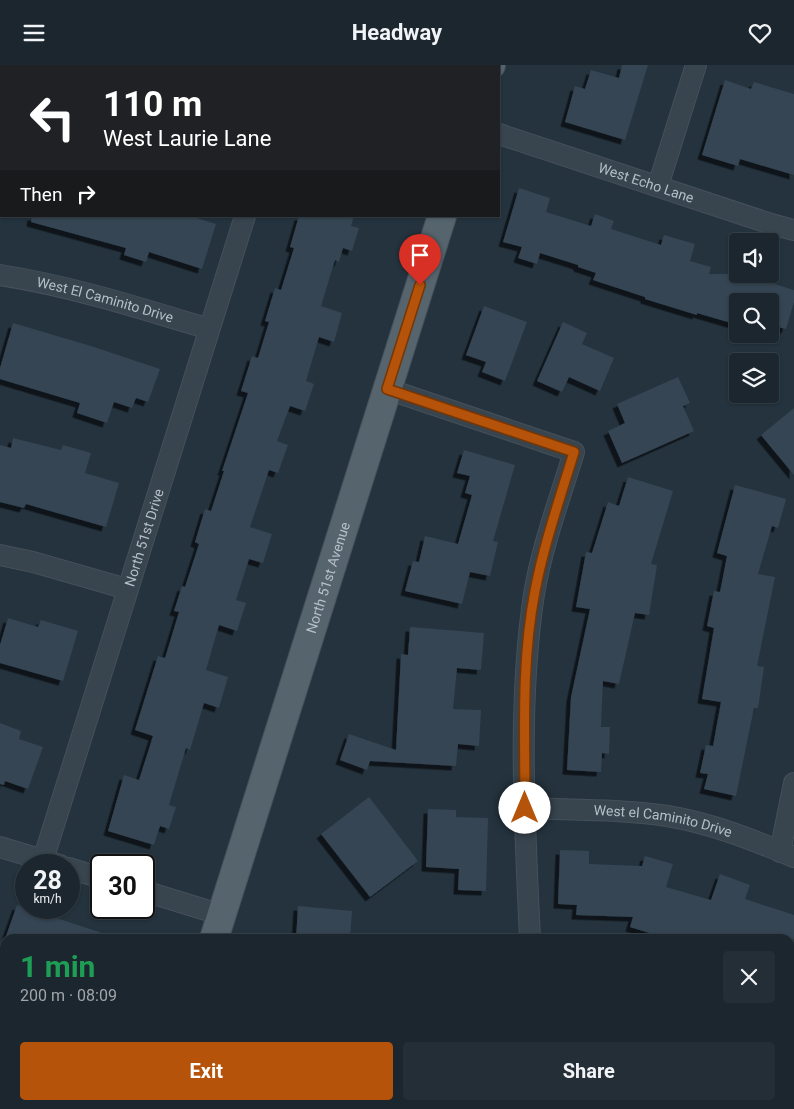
<!DOCTYPE html>
<html lang="en">
<head>
<meta charset="utf-8">
<style>
  body { margin:0; font-family:Roboto,sans-serif; background:#242e36; color:#f1f3f6; height:100vh; display:flex; flex-direction:column; font-size:19px; white-space:nowrap }
  * { box-sizing:border-box; margin:0 }
  p { font-size:16px; color:#a0a5aa }
  .icon { flex:none; width:28px; height:28px; fill:none; stroke:currentColor; stroke-width:2; stroke-linecap:round; stroke-linejoin:round }
  .map { position:relative; flex:1; overflow:hidden }
  .details { position:absolute; left:0px; top:869px; width:795px; height:176px; display:flex; flex-direction:column; background:#1b262e; border-radius:15px 15px 0 0; box-shadow:0 1px 4px #0004,0 0 0 1px #39434a }
  .details>* { flex:none }
  .banner { position:absolute; left:0px; top:0px; width:500px; height:152px; box-shadow:0 1px 4px #0004,0 0 0 1px #39434a; background:#202124; color:#fff; overflow:hidden }
  .buttons { position:absolute; left:729px; top:168px; display:grid; gap:10px }
  .buttons a { display:grid; place-items:center; width:50px; height:50px; border-radius:5px; background:#1b262e; box-shadow:0 1px 4px #0004,0 0 0 1px #39434a; font-size:25px }
  .speed { position:absolute; left:15px; top:789px; display:flex; gap:10px; font-size:25px; font-weight:700; text-align:center }
  .speed>* { display:grid; place-content:center; width:65px; height:65px; border-radius:50%; background:#1b262e; box-shadow:0 1px 4px #0004,0 0 0 1px #39434a; line-height:1 }
  .speed small { font-size:12px; font-weight:400 }
  .speed .limit { border:2px solid #111; border-radius:8px; background:#fff; color:#111 }
  .pin { position:absolute; display:grid; place-items:center; width:42px; height:42px; color:#fff; margin:-51px -21px; border-radius:50% 50% 50% 0; rotate:-45deg; box-shadow:0 0 5px #0007 }
  .pin .icon { rotate:45deg }
  .me { position:absolute; width:55px; margin:-28px; rotate:0deg; stroke-linejoin:round; filter:drop-shadow(0 0 4px #0008) }
  .turn { display:flex; align-items:center; gap:18px; height:105px; padding:0 20px; font-size:22px }
  .turn .icon { width:65px; height:65px; stroke-width:2.5 }
  .turn b { display:block; font-size:35px; line-height:42px }
  .then { display:flex; align-items:center; height:48px; padding:0 20px; background:#0003; gap:10px; font-size:19px }
  .round { display:grid; place-items:center; flex:none; width:52px; height:52px; border-radius:5px; background:#242e36 }
  .summary { display:flex; align-items:center; justify-content:space-between; height:85px; padding:0 20px }
  h1 { font-size:30px; font-weight:700; line-height:38px; color:#1e9e55 }
  .button { display:flex; gap:10px; margin-top:auto; padding:10px 20px }
  .button a { flex:1; height:58px; border-radius:5px; background:#b45309; color:#fff; font-size:20px; font-weight:700; line-height:58px; text-align:center }
  .button a+a { background:#242e36; color:#f1f3f6 }
  header { display:flex; justify-content:space-between; align-items:center; height:65px; padding:0 20px; background:#1b262e; font-size:22px; font-weight:700 }
  .map>svg:first-child { display:block }
  .building { fill:#344552; filter:url(#shadow) }
  .lines { fill:none; stroke-linecap:round; stroke-linejoin:round }
  .minor-casing { stroke:#45505a; stroke-width:22 }
  .primary-casing { stroke:#45505a; stroke-width:30 }
  .minor { stroke:#38444e; stroke-width:20 }
  .primary { stroke:#56646e; stroke-width:28 }
  .route-casing { stroke:#753606; stroke-width:12 }
  .route { stroke:#b45309; stroke-width:9 }
  .labels { text-anchor:middle; dominant-baseline:central; stroke-width:5; stroke-linejoin:round; paint-order:stroke }
  .street-label { font-size:14px; fill:#b5bfc9; stroke:#1d2933 }
</style>
</head>
<body>
<header><svg class="icon" aria-label="menu" viewBox="0 0 24 24"><path d="M4 6h16M4 12h16M4 18h16"/></svg>Headway<svg class="icon" aria-label="heart" viewBox="0 0 24 24"><path d="M12 20l-8-8c-3-5 5-10 8-4 3-6 11-1 8 4z"/></svg></header>
<div class="map">
<svg width="794" height="1044" viewBox="0 0 794 1044">
  <defs>
    <filter id="shadow"><feDropShadow dx="-4.5" dy="4.5" stdDeviation="0" flood-color="#0009"/></filter>
  </defs>
  <rect width="100%" height="100%" fill="#24333e"/>
  <g class="building">
    <path d="M622 0H648L625 75 565 57 575 21 585 24 591 5 619 13Z"/>
    <path d="M725 15 751 24 754 17 794 29V110L740 94 738 101 702 90Z"/>
    <path d="M519 123 550 133 546 147 591 161 595 149 614 156 611 164 661 180 664 170 695 179 690 196 711 202 709 209H763L761 215 794 225V237L786 264 770 260V236H738V260L697 248V250L645 234V232L593 215 596 208 578 202V200L540 188 537 199 518 193 522 182 503 177Z"/>
    <path d="M32 151H190L216 159 202 204 149 187 146 197 124 190 126 183 31 157Z"/>
    <path d="M299 151H354L351 161 359 163 352 186 343 183 339 197 335 195 321 241 342 248 334 277 319 272 306 316 314 319 305 346 290 341 277 376 288 380 278 408 269 405 250 462 272 469 263 498 249 494 236 535 246 538 237 566 219 560 206 605 228 612 219 643 204 638 190 685 186 683 169 740 176 742 169 764 160 761 154 780 108 766 124 710 139 715 153 671 135 665 158 591 165 593 179 547 174 546 182 521 185 522 199 479 195 477 205 444 211 446 224 406H222L248 328 241 326 252 291 258 293 269 257 265 256 275 223 281 225 294 183 290 182Z"/>
    <path d="M484 241 527 257 505 316 482 307 486 297 466 290Z"/>
    <path d="M563 257 587 268 582 279 614 293 600 326 569 312 562 327 537 316Z"/>
    <path d="M13 258 91 281 160 304 148 337 136 333 132 343 114 337 107 358 77 348 80 338 0 314V303Z"/>
    <path d="M678 312 690 338 683 341 694 366 622 398 608 366 625 358 617 339Z"/>
    <path d="M794 343V410L761 370Z"/>
    <path d="M13 373 61 385 63 380 91 388 85 408 119 418 106 462 26 439 24 443 0 437V380L11 383Z"/>
    <path d="M464 385 515 400 493 476 498 477 490 511 470 507 462 539 405 526 413 496 419 497 425 471 458 479 472 430 465 428 470 411 457 408Z"/>
    <path d="M628 412 673 426 651 499 657 500 649 550 635 548 619 619 603 616 601 662H610L609 689 602 688 601 707 567 705 571 632 590 544 576 542 586 487 592 488 608 437 619 441Z"/>
    <path d="M735 420 786 434 778 463 772 461 758 509 775 512 757 601 764 602 758 643H754L736 731 704 724 708 709 700 708 706 680 713 681 721 637 702 634 714 563 707 561 714 526 720 527 727 491 717 488Z"/>
    <path d="M8 553 38 562 41 555 78 566 63 616 0 598V580Z"/>
    <path d="M410 562 484 568 481 605 457 603 453 644 481 645 479 681 458 679 456 701 370 696 367 705 340 695 349 669 396 685 401 589 408 590Z"/>
    <path d="M0 658 21 666 19 674 43 682 28 724 5 716 4 720 0 719Z"/>
    <path d="M369 732 418 796 370 832 321 769Z"/>
    <path d="M428 744 456 745V752L488 753 486 826 458 825 459 804 426 802Z"/>
    <path d="M560 785 589 786V799L642 801 645 791 673 799 666 822 711 835 720 809 750 820 745 834 794 850V874H655L656 870 630 862 633 852 576 850 577 840 558 839Z"/>
    <path d="M17 840 108 870 107 874H5Z"/>
    <path d="M298 841 352 846 350 874H296Z"/>
  </g>
  <g class="lines">
    <defs>
      <g id="minor">
        <path d="M287 0 292 1"/>
        <path id="s1" d="M499 69 771 159 794 165"/>
        <path d="M658 121 696 0"/>
        <path id="s2" d="M0 210C71 221 140 243 209 264"/>
        <path d="M387 324 574 387C560 433 542 481 534 529 517 643 525 760 530 874"/>
        <path d="M0 490 33 497 127 524"/>
        <path id="s3" d="M525 743C572 745 620 744 667 751 711 758 753 775 794 792"/>
        <path d="M0 782 60 800"/>
        <path d="M780 787 794 718"/>
        <path id="s4" d="M43 795 245 151"/>
        <path d="M69 803 101 813"/>
        <path d="M144 826 222 850"/>
        <path d="M504 1044 505 1040"/>
      </g>
      <g id="primary">
        <path d="M490 1 491 0"/>
        <path id="s5" d="M214 874 442 151"/>
        <path d="M159 1044 161 1040"/>
      </g>
    </defs>
    <use href="#minor" class="minor-casing"/>
    <use href="#primary" class="primary-casing"/>
    <use href="#minor" class="minor"/>
    <use href="#primary" class="primary"/>
  </g>
  <g class="lines">
    <defs>
      <path id="route" d="M420 220 387 324 574 387C560 433 544 479 535 526 521 597 525 671 525 743"/>
    </defs>
    <use href="#route" class="route-casing"/>
    <use href="#route" class="route"/>
  </g>
  <g class="labels">
    <g class="street-label">
      <text stroke="none"><textPath href="#s1" startOffset="155">West Echo Lane</textPath></text>
      <text stroke="none"><textPath href="#s2" startOffset="108">West El Caminito Drive</textPath></text>
      <text stroke="none"><textPath href="#s4" startOffset="338">North 51st Drive</textPath></text>
      <text stroke="none"><textPath href="#s5" startOffset="379">North 51st Avenue</textPath></text>
      <text stroke="none"><textPath href="#s3" startOffset="139">West el Caminito Drive</textPath></text>
    </g>
  </g>
</svg>
<div class="buttons">
<a><svg class="icon" aria-label="sound" viewBox="0 0 24 24"><path d="M4 9h4l5-4v14l-5-4H4zM17 9q2 3 0 6"/></svg></a>
<a><svg class="icon" aria-label="search" viewBox="0 0 24 24"><circle cx="10" cy="10" r="6"/><path d="M15 15l6 6"/></svg></a>
<a><svg class="icon" aria-label="layers" viewBox="0 0 24 24"><path d="M12 4l9 5-9 5-9-5zM3 14l9 5 9-5"/></svg></a>
</div>
<div class="speed"><div>28<small>km/h</small></div><div class="limit">30</div></div>
<div class="pin" style="left:420px;top:220px;background:#d93025"><svg class="icon" aria-label="arrive" viewBox="0 0 24 24"><path d="M6 21V4h12l-3 4 3 4H6"/></svg></div>
<svg class="me" style="left:525px;top:743px" viewBox="-20 -20 40 40"><circle r="19" fill="#fff"/><path d="M0-13L10 11 0 6-10 11z" fill="#b45309"/></svg>
<div class="banner">
<div class="turn"><svg class="icon" aria-label="left" viewBox="0 0 24 24"><path d="M17 20v-9H6M10 6l-5 5 5 5"/></svg><div><b>110 m</b>West Laurie Lane</div></div>
<div class="then">Then<svg class="icon" aria-label="right" viewBox="0 0 24 24"><path d="M7 20v-9h11M14 6l5 5-5 5"/></svg></div>
</div>
<section class="details">
<div class="summary"><div><h1>1 min</h1><p>200 m · 08:09</p></div><a class="round"><svg class="icon" aria-label="close" viewBox="0 0 24 24"><path d="M6 6l12 12M18 6L6 18"/></svg></a></div>
<div class="button"><a>Exit</a><a>Share</a></div>
</section>
</div>
</body>
</html>
